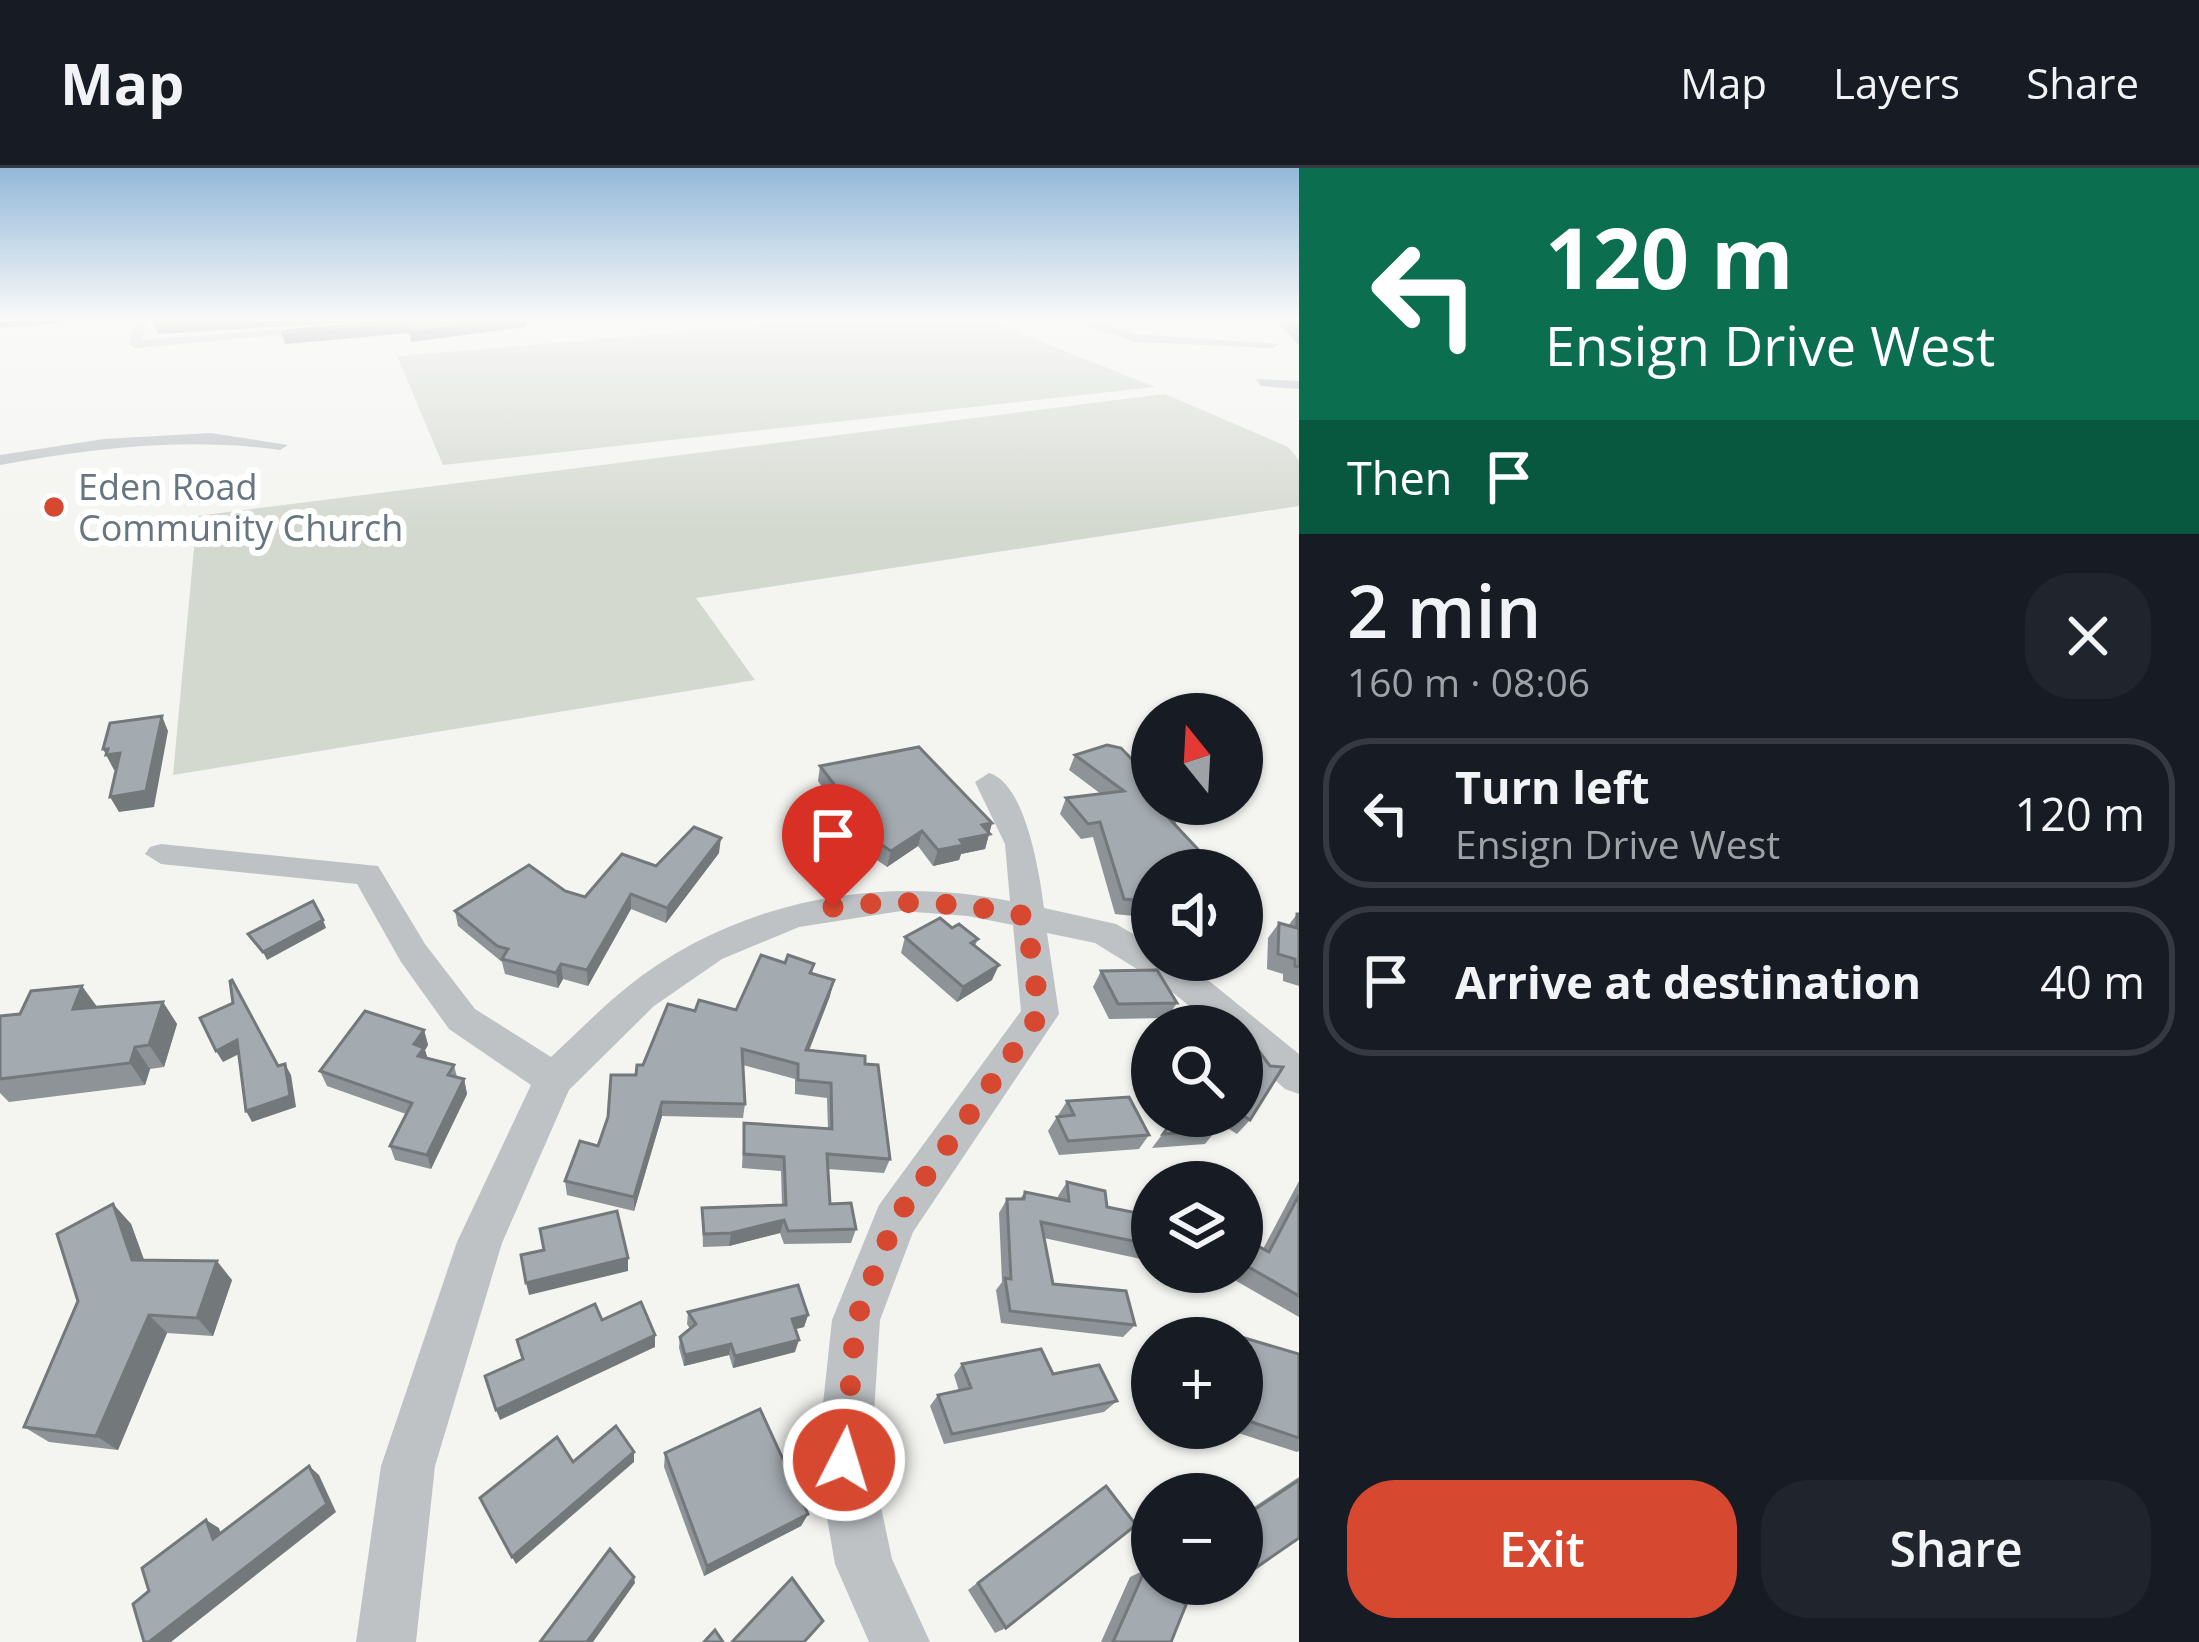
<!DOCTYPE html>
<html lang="en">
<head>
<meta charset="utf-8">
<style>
  body { margin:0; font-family:"Open Sans",sans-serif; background:#20242c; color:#f1f3f6; height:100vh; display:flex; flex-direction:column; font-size:45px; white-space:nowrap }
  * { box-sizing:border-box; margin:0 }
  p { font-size:39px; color:#9ea1a6 }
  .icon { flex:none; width:66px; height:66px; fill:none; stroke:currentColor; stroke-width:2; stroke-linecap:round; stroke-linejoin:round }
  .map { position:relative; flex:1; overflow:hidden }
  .sheet { display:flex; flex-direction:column; background:#171b24; width:900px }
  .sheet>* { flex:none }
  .banner { background:#0b6e4f; color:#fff; overflow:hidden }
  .needle { width:78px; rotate:342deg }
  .fabs { position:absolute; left:1131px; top:525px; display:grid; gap:24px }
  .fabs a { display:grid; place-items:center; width:132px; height:132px; border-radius:50%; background:#171b24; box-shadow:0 3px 9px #0004; font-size:60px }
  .pin { position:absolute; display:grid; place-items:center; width:102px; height:102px; color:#fff; margin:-123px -51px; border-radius:50% 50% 50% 0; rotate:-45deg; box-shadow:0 0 12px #0007 }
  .pin .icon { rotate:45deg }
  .me { position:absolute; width:132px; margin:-66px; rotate:5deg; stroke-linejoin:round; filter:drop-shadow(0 0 9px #0008) }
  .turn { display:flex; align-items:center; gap:42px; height:252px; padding:0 48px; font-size:54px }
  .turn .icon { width:156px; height:156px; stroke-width:2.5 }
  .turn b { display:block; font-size:84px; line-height:102px }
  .then { display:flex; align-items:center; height:114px; padding:0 48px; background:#0003; gap:24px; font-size:45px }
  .round { display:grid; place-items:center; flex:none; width:126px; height:126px; border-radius:48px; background:#20242c }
  .overview { display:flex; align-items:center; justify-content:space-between; height:204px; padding:0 48px }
  h1 { font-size:72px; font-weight:600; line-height:90px }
  .primary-button { display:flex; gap:24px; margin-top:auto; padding:24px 48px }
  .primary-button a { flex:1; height:138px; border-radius:48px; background:#d6482f; color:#fff; font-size:48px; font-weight:600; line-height:138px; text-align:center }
  .primary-button a+a { background:#20242c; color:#f1f3f6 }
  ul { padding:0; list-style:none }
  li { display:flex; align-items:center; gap:36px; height:150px; margin:0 24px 18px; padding:0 24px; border:6px solid #363941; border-radius:48px }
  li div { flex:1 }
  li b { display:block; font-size:45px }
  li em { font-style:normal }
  header { display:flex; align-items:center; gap:72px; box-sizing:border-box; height:168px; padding:0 60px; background:#171b24; border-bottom:3px solid #363941 }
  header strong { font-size:57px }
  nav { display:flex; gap:66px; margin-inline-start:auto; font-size:42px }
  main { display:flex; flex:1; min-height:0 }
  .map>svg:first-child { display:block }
  .green { fill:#d4d9d0 }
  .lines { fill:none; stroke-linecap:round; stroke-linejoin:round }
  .minor { fill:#bec2c5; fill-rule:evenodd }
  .wall { fill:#8d9397 }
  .shaded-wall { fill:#73787b }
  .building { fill:#a4abb0; stroke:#73787b; stroke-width:3 }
  .route { stroke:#d6482f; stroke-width:21; stroke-dasharray:0 37.8 }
  .poi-dot { fill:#d6482f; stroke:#fff; stroke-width:4.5 }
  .labels { text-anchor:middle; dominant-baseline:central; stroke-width:12; stroke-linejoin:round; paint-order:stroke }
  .far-poi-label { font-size:36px; fill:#667680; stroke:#fff; text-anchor:start }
</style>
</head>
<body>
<header>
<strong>Map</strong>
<nav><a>Map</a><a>Layers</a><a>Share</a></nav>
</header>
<main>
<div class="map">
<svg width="1299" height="1474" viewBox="0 0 1299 1474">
  <rect width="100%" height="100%" fill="#f4f4f1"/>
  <g class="green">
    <path d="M819 153H990L1155 219 443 297 397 188Z"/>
    <path d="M1165 226 1288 279 1299 292V338L696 430 755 512 173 607 197 348Z"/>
  </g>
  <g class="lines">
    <g class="minor">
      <path d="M136 153H148L142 172 327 158 333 162 135 180 129 176Z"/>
      <path d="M1075 153H1093L1135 166 1279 176 1273 180 1134 174Z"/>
      <path d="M1256 211 1299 213V221L1261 218Z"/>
      <path d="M211 265 288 277 280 282C185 269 93 280 0 297V287L104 271Z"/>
      <path d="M989 605C1026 615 1040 708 1044 740L1116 756 1152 777V792H1179L1192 799 1299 886V926L1285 921 1242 882V858H1214L1166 819 1095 775 1047 765 1059 846 913 1064 880 1152 871 1292 892 1391 930 1474H869L835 1396 817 1292 832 1152 879 1037 1021 843 1013 757 968 748 901 743 799 759 722 791 654 838 569 922 502 1075 435 1298 416 1474H356L381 1298 457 1074 531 917 449 861 401 794 357 716 161 696 145 686 150 679 161 676 378 698 425 776 475 841 551 889C576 866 600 841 626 820 733 733 878 706 1010 733L1005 676 975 614Z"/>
    </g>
  </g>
  <g class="wall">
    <path d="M1276 153H1299V177Z"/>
    <path d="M1075 587 1182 643 1152 702V750L1115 746 1093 669 1081 671 1060 646 1066 630 1101 626 1069 602Z"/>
    <path d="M820 598 992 655 985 681 961 686 959 692 933 698 918 678 887 699 867 685 855 693 831 677 835 662 822 653 825 638 833 634 818 613Z"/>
    <path d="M719 685 666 755 631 741 588 818 563 811 558 820 505 806 502 794 458 758 455 743 565 723 585 729 656 698Z"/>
    <path d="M1297 746H1299V818L1283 813V806L1267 801 1268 770 1279 755 1288 758Z"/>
    <path d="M952 760 978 771 975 778 992 812 957 834 901 785 905 769Z"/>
    <path d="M785 795 814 796 812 805 830 828 809 883 865 896 890 991 884 1005 828 1001 830 1036 856 1061 851 1075 784 1076 780 1065 729 1078 703 1079 702 1040 782 1037 781 1003 742 1000 744 955 828 961 827 930 795 926V911L743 897 745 936 743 950 662 948 634 1043 567 1027 565 1013 598 978 643 897 695 843 736 842Z"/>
    <path d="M1101 803 1177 835 1167 850 1109 851 1093 819Z"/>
    <path d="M163 834 177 856 164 899 150 901 145 917 9 934 0 925V848Z"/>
    <path d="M424 862 428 877 425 882 427 890 454 897 457 909 464 911 467 926 431 1001 395 992 390 978 406 946 327 918 320 903Z"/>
    <path d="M1242 871 1250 952 1237 966 1221 956 1205 976 1152 980 1176 948H1242Z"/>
    <path d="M1067 933 1149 967 1139 981 1059 987 1048 963Z"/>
    <path d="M1299 1013V1149L1231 1110 1233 1104H1242V1084L1252 1075 1263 1081Z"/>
    <path d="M1067 1014 1107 1039 1152 1048V1090L1150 1093 1044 1070 1053 1116 1135 1157 1123 1169 1001 1155 996 1122 1002 1114 999 1045 1007 1031H1020L1025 1024 1058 1031V1028Z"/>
    <path d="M113 1036 131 1056 144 1092 232 1112 213 1168 167 1165 118 1282 49 1274 24 1259 78 1133Z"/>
    <path d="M688 1144 808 1147 804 1159 795 1161V1184L733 1200 729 1187 684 1198 679 1180 680 1169 690 1161 687 1156Z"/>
    <path d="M1242 1170 1299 1186V1283L1297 1284 1229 1262V1260H1242Z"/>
    <path d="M962 1196 1053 1206 1117 1233 1104 1244 944 1276 930 1238 938 1227 959 1223 954 1207Z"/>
    <path d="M665 1285 808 1346 801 1358 704 1408 664 1299Z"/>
    <path d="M1299 1309V1370L1242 1409V1347Z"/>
    <path d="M1093 1327 1006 1460 995 1465 968 1422Z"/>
    <path d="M1145 1402 1171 1474H1101L1130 1409Z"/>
  </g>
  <g class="shaded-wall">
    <path d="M0 153H84L0 160Z"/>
    <path d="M225 153H370L158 166 155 157Z"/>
    <path d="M500 153H526V159L411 174 410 165Z"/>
    <path d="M407 156 409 165 285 176 283 167Z"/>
    <path d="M162 548 168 563 154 639 119 644 110 629Z"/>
    <path d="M103 581H108L120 585 128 600 114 602Z"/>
    <path d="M992 655 985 681 961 686 959 692 933 698 938 682 960 672 982 657Z"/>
    <path d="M922 663 918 678 887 699 891 683Z"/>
    <path d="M721 670 719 685 666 755 667 740Z"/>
    <path d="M871 670 867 685 855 693 858 678Z"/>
    <path d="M631 726V741L588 818 587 802Z"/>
    <path d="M323 752 326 760 267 792 263 784Z"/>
    <path d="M561 796 563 811 558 820 556 805Z"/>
    <path d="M999 797 992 812 957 834 963 819Z"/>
    <path d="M834 812 830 828 803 897 806 882Z"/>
    <path d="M82 818 98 840 73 841Z"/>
    <path d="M163 834 177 856 164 899 149 877Z"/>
    <path d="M424 862 428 877 425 882 429 894 423 903 414 876Z"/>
    <path d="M237 872 243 884 223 894 216 883Z"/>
    <path d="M135 879 150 901 145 917 130 895Z"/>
    <path d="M285 896 291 907 296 939 252 954 246 943Z"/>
    <path d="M464 911 467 926 431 1001 427 987Z"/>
    <path d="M662 934V948L634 1043V1029Z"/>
    <path d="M113 1036 131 1056 151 1111 132 1092Z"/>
    <path d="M784 1052 780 1065 729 1078 731 1065Z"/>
    <path d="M628 1090V1103L529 1127 526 1115Z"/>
    <path d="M217 1093 232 1112 213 1168 197 1150Z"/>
    <path d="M149 1147 167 1165 118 1282 96 1268Z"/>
    <path d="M808 1147 804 1159 788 1163 792 1151Z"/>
    <path d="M655 1167V1179L500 1252 496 1242Z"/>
    <path d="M799 1172 795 1184 733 1200 735 1188Z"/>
    <path d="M731 1176 729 1187 684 1198 685 1187Z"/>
    <path d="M634 1284V1294L516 1396 512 1389Z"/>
    <path d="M309 1298 319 1307 336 1344 171 1474H149Z"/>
    <path d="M808 1346 801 1358 704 1408 707 1398Z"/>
    <path d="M206 1352 219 1360 225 1379 213 1371Z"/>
    <path d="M634 1409 635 1415 593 1474H587Z"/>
  </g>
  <g class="building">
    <path d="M156 153H225L155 157Z"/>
    <path d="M392 153H500L410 165 407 156 283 167V163Z"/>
    <path d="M1289 153H1299V164Z"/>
    <path d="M162 548 146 623 110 629 120 585 106 587 108 581H103L110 555Z"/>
    <path d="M1107 577 1121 580 1152 612V636H1176L1182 643 1164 645 1207 691 1223 693 1225 702H1152V734L1124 731 1100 654 1088 656 1066 630 1124 623 1075 587Z"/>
    <path d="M919 579 992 655 982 657 990 666 960 672 964 677 938 682 922 663 891 683 871 670 858 678 834 662 848 654 825 638 843 628 820 598Z"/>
    <path d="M694 659 721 670 667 740 631 726 587 802 561 796 556 805 502 791 508 781 497 778 455 743 529 697 565 723 585 729 622 686 656 698Z"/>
    <path d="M313 733 323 752 263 784 248 766Z"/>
    <path d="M1297 746H1299V799L1295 798V791L1278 786 1279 755 1297 760Z"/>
    <path d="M940 750 952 760 959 756 978 771 971 775 999 797 963 819 905 769Z"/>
    <path d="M761 787 785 795 788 787 814 796 810 805 834 812 806 882 865 888V896L878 897 890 991 827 986 830 1036 851 1035 856 1061 788 1063 784 1052 731 1065 704 1066 702 1040 786 1037 784 989 744 986V955L832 961 831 915 798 912V896L742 881 745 936 662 934 634 1029 565 1013 580 973 598 978 608 949 611 907H636L637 897H643L668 836 695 843 699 832 736 842Z"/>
    <path d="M1157 802 1177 835 1118 836 1101 803Z"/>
    <path d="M232 812 278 898 285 896 290 928 246 943 237 872 216 883 200 850 233 835 230 813Z"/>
    <path d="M82 818 73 841 163 834 149 877 135 879 130 895 0 911V848L20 846 31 823Z"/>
    <path d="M365 843 424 862 414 876 424 880 418 888 454 897 448 907 464 911 427 987 390 978 412 935 320 903Z"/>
    <path d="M1246 866 1270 898 1283 899 1250 952 1242 947V872Z"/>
    <path d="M1129 929 1149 967 1068 973 1057 949 1074 947 1067 933Z"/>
    <path d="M1176 948H1226L1217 962 1163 966Z"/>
    <path d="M1067 1014 1105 1023 1107 1039 1152 1048V1077L1041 1054 1053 1116 1126 1123 1135 1157 1010 1143 1005 1110 1011 1111 1007 1031H1024L1025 1024 1069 1033Z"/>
    <path d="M1299 1027V1128L1245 1097 1252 1075 1269 1084Z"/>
    <path d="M113 1036 132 1092 217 1093 197 1150 149 1147 96 1268 24 1259 78 1133 57 1066Z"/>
    <path d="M617 1043 628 1090 526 1115 521 1087 544 1082 540 1061Z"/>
    <path d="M798 1117 808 1147 792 1151 799 1172 735 1188 731 1176 685 1187 680 1169 696 1156 688 1144Z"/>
    <path d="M641 1134 655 1167 496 1242 485 1208 523 1191 517 1172 595 1136 602 1152Z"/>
    <path d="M1241 1169 1299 1186V1270L1246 1252 1242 1233V1170H1235Z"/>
    <path d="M1041 1181 1053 1206 1099 1197 1117 1233 952 1266 938 1227 971 1220 962 1196Z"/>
    <path d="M760 1241 808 1346 707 1398 665 1285Z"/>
    <path d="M616 1258 634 1284 512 1389 480 1330 557 1269 573 1294Z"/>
    <path d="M309 1298 327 1336 149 1474H144L133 1436 149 1423 142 1400 206 1352 213 1371Z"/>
    <path d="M1299 1312V1370L1244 1408 1242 1406V1350Z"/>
    <path d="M1106 1318 1136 1357 1006 1460 978 1415Z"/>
    <path d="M610 1381 634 1409 587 1474H540Z"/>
    <path d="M1145 1402 1152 1408V1416H1162L1186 1437 1171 1474H1113Z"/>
    <path d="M792 1410 823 1453 804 1474H732Z"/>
    <path d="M715 1462 723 1474H704Z"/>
  </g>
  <linearGradient id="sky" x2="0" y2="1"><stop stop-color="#93b9d9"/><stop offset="0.42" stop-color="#fafaf9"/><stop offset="1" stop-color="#fafaf9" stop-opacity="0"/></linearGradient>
  <rect width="1299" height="360" fill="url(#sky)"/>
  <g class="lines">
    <path class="route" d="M833 739C903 731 957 734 1026 748L1040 846 895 1052 856 1152 844 1292"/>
  </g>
  <circle class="poi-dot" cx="54" cy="339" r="12"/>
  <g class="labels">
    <g class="far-poi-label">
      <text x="78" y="318">Eden Road<tspan x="78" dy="41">Community Church</tspan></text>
    </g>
  </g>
</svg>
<div class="fabs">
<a><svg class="needle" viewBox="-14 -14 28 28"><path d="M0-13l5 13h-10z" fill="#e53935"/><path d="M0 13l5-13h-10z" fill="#9ea1a6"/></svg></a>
<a><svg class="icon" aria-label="sound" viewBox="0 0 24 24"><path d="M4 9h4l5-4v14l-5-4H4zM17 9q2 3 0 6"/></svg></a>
<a><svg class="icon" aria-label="search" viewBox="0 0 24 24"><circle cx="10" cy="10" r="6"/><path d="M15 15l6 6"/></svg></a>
<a><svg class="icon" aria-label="layers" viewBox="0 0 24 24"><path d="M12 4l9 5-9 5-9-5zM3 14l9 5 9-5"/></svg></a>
<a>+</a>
<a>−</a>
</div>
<div class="pin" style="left:833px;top:739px;background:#d93025"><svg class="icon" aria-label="arrive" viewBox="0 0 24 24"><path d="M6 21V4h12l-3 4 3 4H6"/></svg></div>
<svg class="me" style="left:844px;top:1292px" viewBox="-20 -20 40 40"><circle r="17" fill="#d6482f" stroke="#fff" stroke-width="3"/><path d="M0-11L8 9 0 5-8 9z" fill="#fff"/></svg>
</div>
<section class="sheet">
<div class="banner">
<div class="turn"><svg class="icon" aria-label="left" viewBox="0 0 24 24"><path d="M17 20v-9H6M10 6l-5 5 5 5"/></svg><div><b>120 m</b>Ensign Drive West</div></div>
<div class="then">Then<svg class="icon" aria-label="arrive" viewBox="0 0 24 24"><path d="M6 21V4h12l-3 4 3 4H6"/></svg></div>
</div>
<div class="overview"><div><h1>2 min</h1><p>160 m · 08:06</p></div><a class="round"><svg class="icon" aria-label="close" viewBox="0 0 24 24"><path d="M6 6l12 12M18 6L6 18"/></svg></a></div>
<ul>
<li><svg class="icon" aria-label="left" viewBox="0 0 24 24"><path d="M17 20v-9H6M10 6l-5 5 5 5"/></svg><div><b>Turn left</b><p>Ensign Drive West</p></div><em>120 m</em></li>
<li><svg class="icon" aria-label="arrive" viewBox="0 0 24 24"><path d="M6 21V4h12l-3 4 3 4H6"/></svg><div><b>Arrive at destination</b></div><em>40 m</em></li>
</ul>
<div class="primary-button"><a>Exit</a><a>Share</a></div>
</section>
</main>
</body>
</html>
